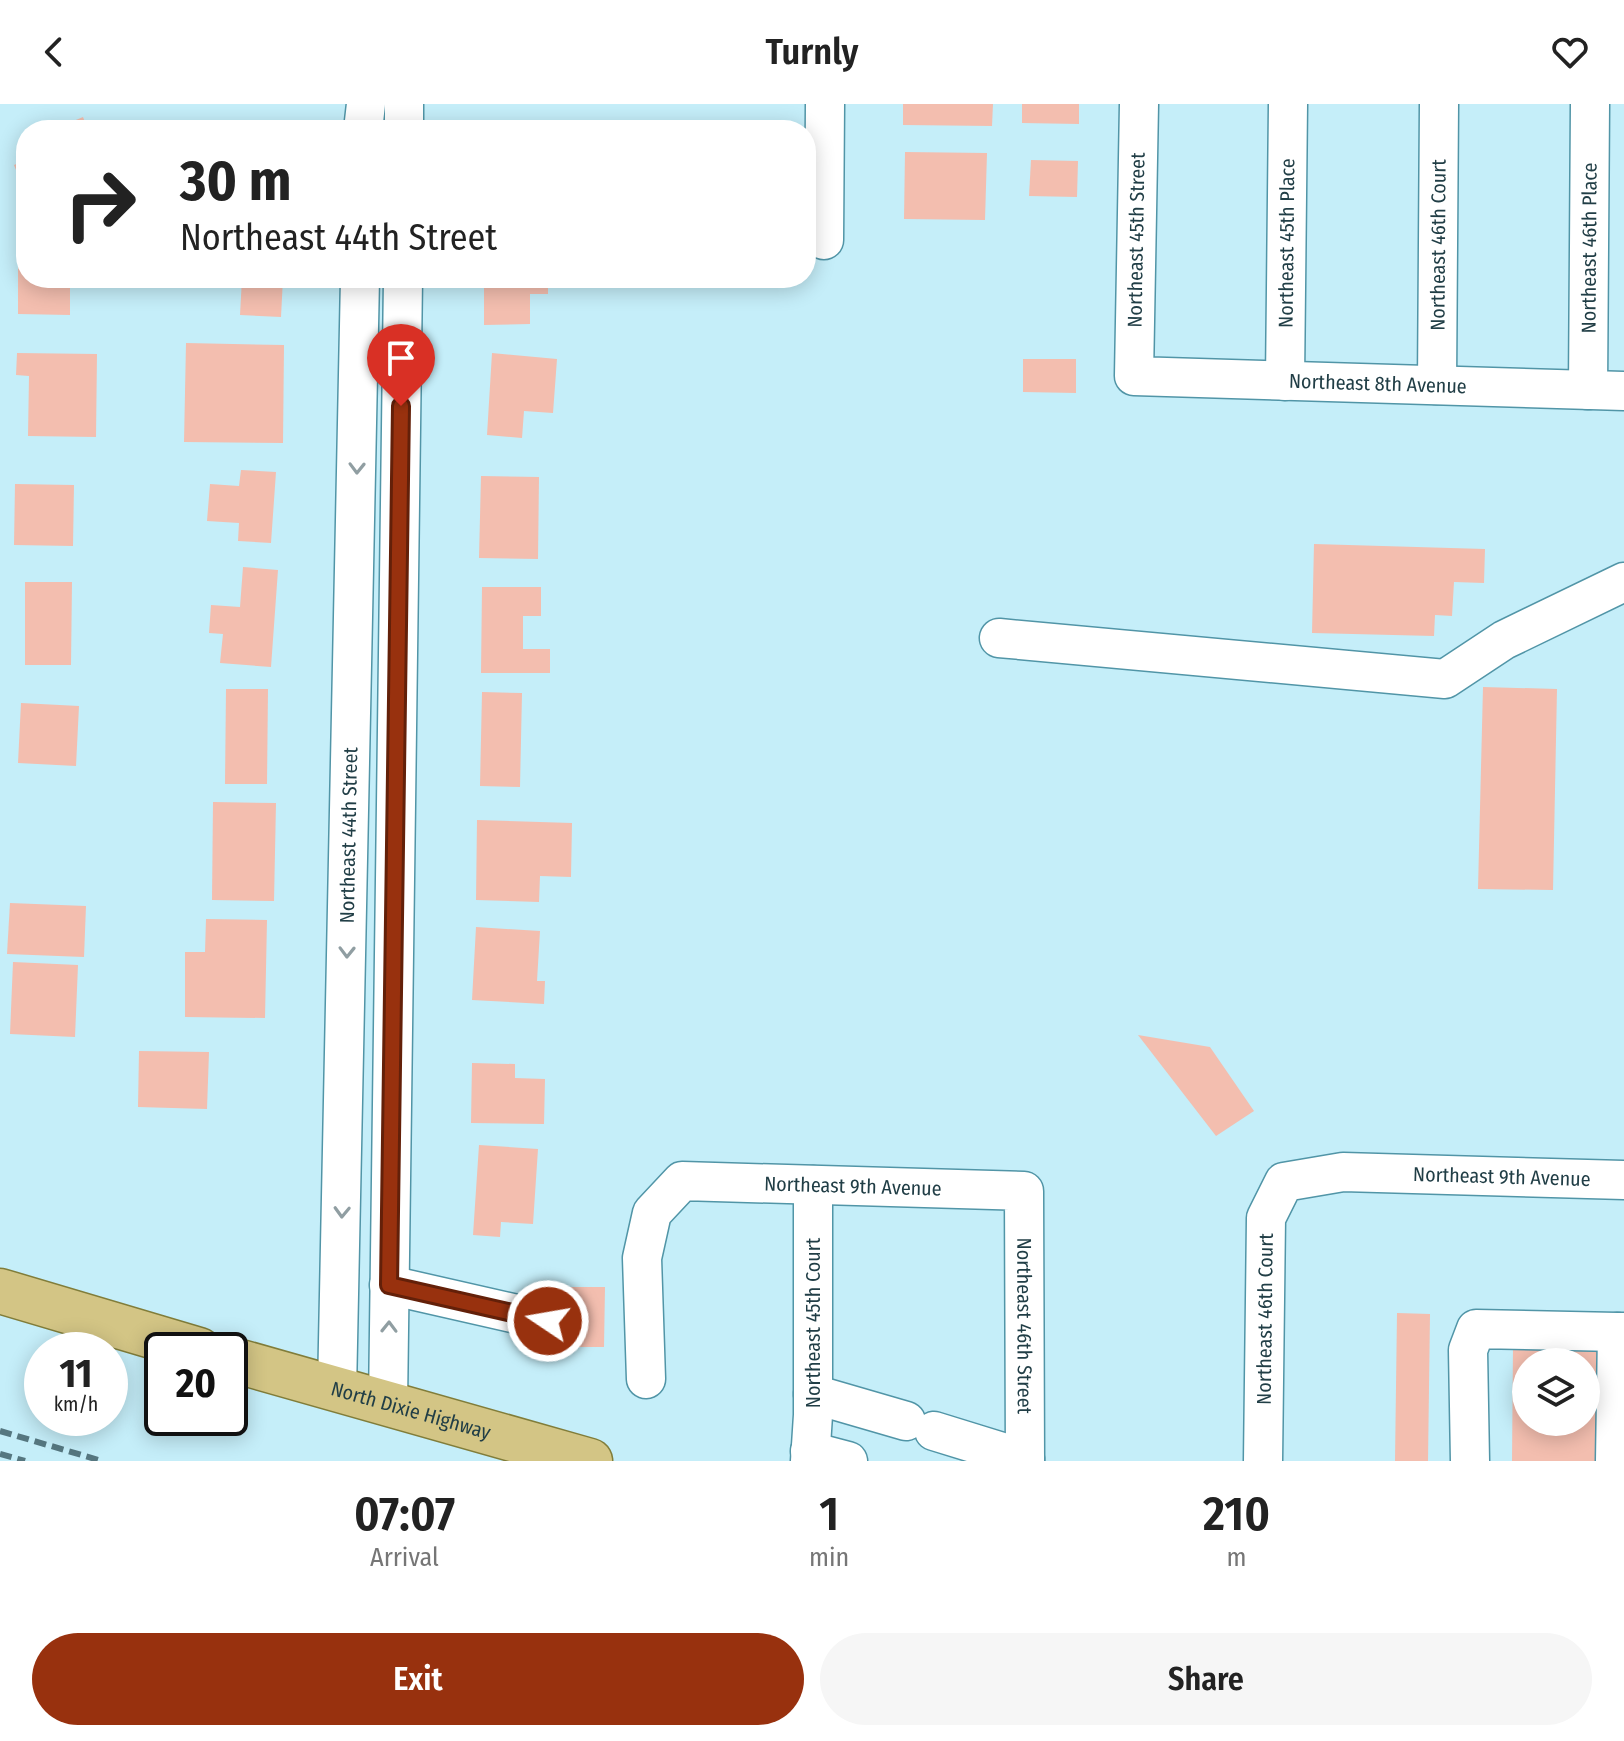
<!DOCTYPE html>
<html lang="en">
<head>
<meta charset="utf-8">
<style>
  body { margin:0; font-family:"Fira Sans Condensed",sans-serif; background:#f6f6f6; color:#222; height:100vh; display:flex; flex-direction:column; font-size:30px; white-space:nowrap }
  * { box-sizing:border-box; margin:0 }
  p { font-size:26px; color:#767676 }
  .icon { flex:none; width:44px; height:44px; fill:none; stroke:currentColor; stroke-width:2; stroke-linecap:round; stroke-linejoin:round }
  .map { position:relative; height:1357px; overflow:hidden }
  .drawer { display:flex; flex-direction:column; background:#fff; flex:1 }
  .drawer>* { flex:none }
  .guide { position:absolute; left:16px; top:16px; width:800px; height:168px; border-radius:32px; box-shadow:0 4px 20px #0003; background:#fff; color:#222; overflow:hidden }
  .controls { position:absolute; left:1512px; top:1244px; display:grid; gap:16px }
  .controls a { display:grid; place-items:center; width:88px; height:88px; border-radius:50%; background:#fff; box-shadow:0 4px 20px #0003; font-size:40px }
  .speed { position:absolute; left:24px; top:1228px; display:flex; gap:16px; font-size:40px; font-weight:700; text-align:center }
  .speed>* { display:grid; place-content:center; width:104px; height:104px; border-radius:50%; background:#fff; box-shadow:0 4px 20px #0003; line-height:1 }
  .speed small { font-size:20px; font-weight:400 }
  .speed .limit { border:4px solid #111; border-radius:12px; background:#fff; color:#111 }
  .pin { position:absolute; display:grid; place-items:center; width:68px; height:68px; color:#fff; margin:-82px -34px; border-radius:50% 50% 50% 0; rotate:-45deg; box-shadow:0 0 8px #0007 }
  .pin .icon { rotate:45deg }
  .me { position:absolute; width:88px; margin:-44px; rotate:282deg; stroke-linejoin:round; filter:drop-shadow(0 0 6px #0008) }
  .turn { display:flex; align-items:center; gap:28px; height:168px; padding:0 32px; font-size:36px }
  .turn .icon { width:104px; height:104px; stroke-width:2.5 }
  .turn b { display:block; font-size:56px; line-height:68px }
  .eta { display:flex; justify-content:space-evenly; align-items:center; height:136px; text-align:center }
  .eta b { font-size:48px; font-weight:600; line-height:56px }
  .cta { display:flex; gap:16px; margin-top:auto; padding:16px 32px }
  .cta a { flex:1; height:92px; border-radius:48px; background:#98310e; color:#fff; font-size:32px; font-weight:600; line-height:92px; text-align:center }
  .cta a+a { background:#f6f6f6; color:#222 }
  header { display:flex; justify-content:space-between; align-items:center; height:104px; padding:0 32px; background:#fff; font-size:36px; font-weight:600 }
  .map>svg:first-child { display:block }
  .building { fill:#f3beaf; fill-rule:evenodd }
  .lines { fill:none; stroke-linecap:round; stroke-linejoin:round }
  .minor-casing { stroke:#5195a7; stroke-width:41 }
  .major-casing { stroke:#817d3a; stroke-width:47 }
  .minor { stroke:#fff; stroke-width:38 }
  .major { stroke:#d3c585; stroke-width:44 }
  .rail { stroke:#567780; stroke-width:6; stroke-dasharray:12 6; stroke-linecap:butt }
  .oneway { stroke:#909ea2 }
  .route-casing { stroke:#632009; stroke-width:20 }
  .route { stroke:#98310e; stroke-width:14 }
  .labels { text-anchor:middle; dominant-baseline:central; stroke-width:6; stroke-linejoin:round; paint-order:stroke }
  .street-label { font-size:20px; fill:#213e46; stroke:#fff }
</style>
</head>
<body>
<header><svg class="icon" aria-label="back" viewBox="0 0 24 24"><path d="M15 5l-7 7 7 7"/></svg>Turnly<svg class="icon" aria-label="heart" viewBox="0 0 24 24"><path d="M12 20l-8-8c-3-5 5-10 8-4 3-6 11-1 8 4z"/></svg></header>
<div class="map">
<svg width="1624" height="1357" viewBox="0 0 1624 1357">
  <rect width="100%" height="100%" fill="#c5eef9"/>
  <g class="building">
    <path d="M903 0H993L992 22 903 21Z"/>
    <path d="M1022 0H1079V20L1022 19Z"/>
    <path d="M83 13 88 26H58L57 24Z"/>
    <path d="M905 48 987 49 985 116 904 115Z"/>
    <path d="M26 56V91L14 61Z"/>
    <path d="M1031 56 1078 57 1077 93 1029 92Z"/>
    <path d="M18 150H26V174H70V211L18 210Z"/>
    <path d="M242 174H283L281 213 240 211Z"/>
    <path d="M484 174H548V190H530V220L484 221Z"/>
    <path d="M186 239 284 241 283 339 184 338Z"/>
    <path d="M17 249 97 250 96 333 28 332 29 272 16 271Z"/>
    <path d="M492 249 557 255 553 309 524 307 522 334 487 331Z"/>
    <path d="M1023 255H1076V289L1023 288Z"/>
    <path d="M241 366 276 368 271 439 238 437 239 419 207 417 210 380 239 382Z"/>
    <path d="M481 372 539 373 538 455 479 454Z"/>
    <path d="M15 380 74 381 73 442 14 441Z"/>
    <path d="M1314 440 1485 445 1484 479 1454 478 1452 512 1435 511 1434 532 1312 529Z"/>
    <path d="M243 463 278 466 271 563 220 559 223 530 209 529 211 501 240 503Z"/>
    <path d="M25 478H72L71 561H25Z"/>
    <path d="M482 483H541V512H523V545H550V569H481Z"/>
    <path d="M1483 583 1557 585 1553 786 1478 785Z"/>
    <path d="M226 585H268L267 680H225Z"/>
    <path d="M482 588 522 589 520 683 480 682Z"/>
    <path d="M21 599 79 602 76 662 18 659Z"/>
    <path d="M213 698 276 699 274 797 212 796Z"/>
    <path d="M477 716 572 719 571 773 540 772 539 798 476 796Z"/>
    <path d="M10 799 86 802 84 853 7 850Z"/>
    <path d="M206 815 267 816 265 914 185 913V848H205Z"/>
    <path d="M476 823 540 827 537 877H545L544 900 472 896Z"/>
    <path d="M13 858 78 861 75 933 10 930Z"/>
    <path d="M1138 931 1210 943 1254 1007 1216 1032Z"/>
    <path d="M139 947 209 948 207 1005 138 1003Z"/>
    <path d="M472 959 515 960V974L545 975 544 1020 471 1019Z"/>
    <path d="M479 1041 538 1045 533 1120 501 1118 500 1133 473 1131Z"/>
    <path d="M562 1183H605L604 1243H562Z"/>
    <path d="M1397 1209 1430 1210 1428 1357H1395Z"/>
    <path d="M1513 1242 1599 1244 1598 1357H1512ZM1526 1258H1586V1318H1526Z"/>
  </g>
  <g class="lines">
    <defs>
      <g id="minor">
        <path id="s1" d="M1139 0 1134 272 1624 287"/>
        <path d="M363 26 366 0"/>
        <path d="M404 26V0"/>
        <path d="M824 136 825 0"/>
        <path id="s2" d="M1285 277 1288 0"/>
        <path id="s3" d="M1437 281 1439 0"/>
        <path id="s4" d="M1588 286 1590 0"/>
        <path d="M999 534 1445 575 1504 536 1624 478"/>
        <path d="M389 1181 548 1217"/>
        <path id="s5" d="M646 1275 642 1154 652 1109 682 1077 1024 1087 1025 1357"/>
        <path id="s6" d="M337 1287 360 174"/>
        <path d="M813 1290 906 1317"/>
        <path d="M388 1301 403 174"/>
        <path d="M934 1327 1025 1355"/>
        <path d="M810 1347 848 1357"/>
        <path d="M810 1357 813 1311V1081"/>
        <path id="s7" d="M1263 1357 1266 1114 1284 1078 1343 1068 1624 1076"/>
        <path d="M1470 1357 1468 1246 1476 1225 1617 1228"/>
        <path d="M1615 1357 1617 1228H1624"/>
      </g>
      <g id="major">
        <path d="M0 1187 199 1246"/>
        <path id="s8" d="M230 1255 590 1357"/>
      </g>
    </defs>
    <use href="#minor" class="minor-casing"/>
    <use href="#major" class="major-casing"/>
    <use href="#minor" class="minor"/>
    <use href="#major" class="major"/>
    <g class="rail">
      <path d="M0 1327 102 1357"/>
      <path d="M0 1350 25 1357"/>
    </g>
  </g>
  <defs><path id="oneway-chevron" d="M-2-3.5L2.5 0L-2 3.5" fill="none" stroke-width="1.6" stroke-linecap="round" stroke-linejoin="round" transform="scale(2)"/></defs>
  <g class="oneway">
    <use href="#oneway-chevron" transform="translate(357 364) rotate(91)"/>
    <use href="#oneway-chevron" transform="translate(347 848) rotate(91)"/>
    <use href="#oneway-chevron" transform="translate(342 1108) rotate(92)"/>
    <use href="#oneway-chevron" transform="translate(389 1223) rotate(-89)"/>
  </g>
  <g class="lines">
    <defs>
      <path id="route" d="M401 302 389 1181 548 1217"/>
    </defs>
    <use href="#route" class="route-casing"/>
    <use href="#route" class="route"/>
  </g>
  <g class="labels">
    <g class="street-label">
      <text transform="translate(1136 136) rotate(-89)">Northeast 45th Street</text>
      <text stroke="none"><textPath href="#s2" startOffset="138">Northeast 45th Place</textPath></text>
      <text stroke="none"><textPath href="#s3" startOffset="140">Northeast 46th Court</textPath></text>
      <text stroke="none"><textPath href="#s4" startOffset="142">Northeast 46th Place</textPath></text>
      <text stroke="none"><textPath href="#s1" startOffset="516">Northeast 8th Avenue</textPath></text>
      <text stroke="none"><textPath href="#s6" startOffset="556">Northeast 44th Street</textPath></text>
      <text stroke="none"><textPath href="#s7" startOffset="502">Northeast 9th Avenue</textPath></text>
      <text stroke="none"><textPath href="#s5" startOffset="382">Northeast 9th Avenue</textPath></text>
      <text stroke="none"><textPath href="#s7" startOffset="142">Northeast 46th Court</textPath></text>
      <text transform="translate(813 1219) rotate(-90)">Northeast 45th Court</text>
      <text stroke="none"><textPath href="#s5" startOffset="688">Northeast 46th Street</textPath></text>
      <text stroke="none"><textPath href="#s8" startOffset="188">North Dixie Highway</textPath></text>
    </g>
  </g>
</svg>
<div class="controls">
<a><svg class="icon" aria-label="layers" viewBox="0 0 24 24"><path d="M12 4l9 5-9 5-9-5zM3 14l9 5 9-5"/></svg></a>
</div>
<div class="speed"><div>11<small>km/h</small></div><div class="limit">20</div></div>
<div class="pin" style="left:401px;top:302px;background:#d93025"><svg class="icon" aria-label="arrive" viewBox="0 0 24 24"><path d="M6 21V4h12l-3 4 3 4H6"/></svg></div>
<svg class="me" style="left:548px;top:1217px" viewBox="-20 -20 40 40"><circle r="17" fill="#98310e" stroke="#fff" stroke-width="3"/><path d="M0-11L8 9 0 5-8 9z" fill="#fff"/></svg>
<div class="guide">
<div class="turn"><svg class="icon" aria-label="right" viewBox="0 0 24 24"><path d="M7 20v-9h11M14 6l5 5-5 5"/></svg><div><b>30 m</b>Northeast 44th Street</div></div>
</div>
</div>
<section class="drawer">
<div class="eta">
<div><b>07:07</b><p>Arrival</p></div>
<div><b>1</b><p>min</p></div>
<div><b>210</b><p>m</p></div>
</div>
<div class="cta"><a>Exit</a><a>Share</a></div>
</section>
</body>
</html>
